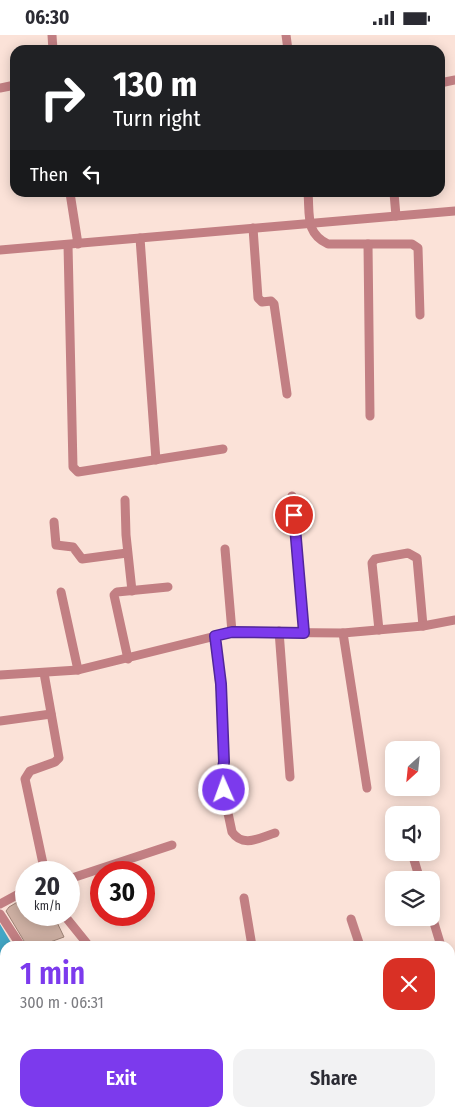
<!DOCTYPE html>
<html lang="en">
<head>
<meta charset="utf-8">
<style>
  body { margin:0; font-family:"Fira Sans Condensed",sans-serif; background:#f2f2f3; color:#2b2b33; height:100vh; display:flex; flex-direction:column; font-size:19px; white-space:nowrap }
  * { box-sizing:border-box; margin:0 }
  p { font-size:16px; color:#7c7c81 }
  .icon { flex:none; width:28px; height:28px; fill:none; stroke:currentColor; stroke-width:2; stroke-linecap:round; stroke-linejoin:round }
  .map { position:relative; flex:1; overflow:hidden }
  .drawer { position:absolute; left:0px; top:906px; width:455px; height:176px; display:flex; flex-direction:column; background:#fff; border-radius:15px 15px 0 0; box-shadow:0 2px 12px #0003 }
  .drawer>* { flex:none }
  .banner { position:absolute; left:10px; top:10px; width:435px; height:152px; border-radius:15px; box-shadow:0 2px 12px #0003; background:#202124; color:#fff; overflow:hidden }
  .needle { width:32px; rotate:207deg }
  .buttons { position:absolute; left:385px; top:706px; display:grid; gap:10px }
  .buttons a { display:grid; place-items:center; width:55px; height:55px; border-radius:10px; background:#fff; box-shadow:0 2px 12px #0003; font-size:25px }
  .speed { position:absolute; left:15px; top:826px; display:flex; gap:10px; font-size:25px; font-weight:700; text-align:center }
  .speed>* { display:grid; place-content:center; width:65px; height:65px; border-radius:50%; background:#fff; box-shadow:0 2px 12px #0003; line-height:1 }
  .speed small { font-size:12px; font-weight:400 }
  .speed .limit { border:8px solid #d22; background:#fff; color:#111 }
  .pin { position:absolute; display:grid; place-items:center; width:42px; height:42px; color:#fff; margin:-21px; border:2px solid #fff; border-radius:50%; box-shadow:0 1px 5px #0007 }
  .me { position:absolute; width:55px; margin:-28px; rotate:358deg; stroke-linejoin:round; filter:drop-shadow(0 0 4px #0008) }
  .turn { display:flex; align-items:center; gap:18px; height:105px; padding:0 20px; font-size:22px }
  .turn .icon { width:65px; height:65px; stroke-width:2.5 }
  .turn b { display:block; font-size:35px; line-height:42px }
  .then { display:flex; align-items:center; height:48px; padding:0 20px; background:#0003; gap:10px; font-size:19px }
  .round { display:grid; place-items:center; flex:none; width:52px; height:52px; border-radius:15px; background:#f2f2f3 }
  .headline { display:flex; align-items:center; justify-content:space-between; height:85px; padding:0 20px }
  h1 { font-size:30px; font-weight:600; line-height:38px; color:#7c3aed }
  .cta { display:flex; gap:10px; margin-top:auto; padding:10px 20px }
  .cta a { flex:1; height:58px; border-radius:15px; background:#7c3aed; color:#fff; font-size:20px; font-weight:600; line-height:58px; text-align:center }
  .cta a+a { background:#f2f2f3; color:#2b2b33 }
  .status { display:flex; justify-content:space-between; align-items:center; height:35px; padding:0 25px; background:#fff; direction:ltr }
  .status svg { height:14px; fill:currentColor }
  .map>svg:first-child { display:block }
  .water { fill:#42a6c5 }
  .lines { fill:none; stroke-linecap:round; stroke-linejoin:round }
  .stream { stroke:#42a6c5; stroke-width:2.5 }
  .building { fill:#ceb0a3; stroke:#9d8174 }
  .minor { stroke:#c27f83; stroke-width:9 }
  .major { stroke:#931432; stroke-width:11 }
  .route-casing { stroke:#51269a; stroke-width:12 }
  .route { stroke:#7c3aed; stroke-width:9 }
</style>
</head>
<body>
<div class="status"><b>06:30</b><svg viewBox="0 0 49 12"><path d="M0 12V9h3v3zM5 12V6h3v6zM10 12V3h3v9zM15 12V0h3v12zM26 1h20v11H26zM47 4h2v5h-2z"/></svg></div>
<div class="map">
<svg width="455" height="1082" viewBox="0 0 455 1082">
  <rect width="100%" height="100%" fill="#fbe2d8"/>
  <path class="water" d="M0 889 13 911H5V929L0 920Z"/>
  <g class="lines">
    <path class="stream" d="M258 1079 336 1082"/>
  </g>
  <path class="building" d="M26 862V880L54 881 64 902 39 911H27L6 876 9 872Z"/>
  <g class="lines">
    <g class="minor">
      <path d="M52 0 53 15"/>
      <path d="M286 0 288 15"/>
      <path d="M440 48 455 45"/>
      <path d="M0 53 15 50"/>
      <path d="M70 158 78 209"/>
      <path d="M308 158C310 180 305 198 328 209H412L418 213 420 280"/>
      <path d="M394 158 396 181"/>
      <path d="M253 193 258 263 262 267 271 266 274 269 287 359"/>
      <path d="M140 203 156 425"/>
      <path d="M368 209 370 381"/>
      <path d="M68 210 73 432 78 437 223 414"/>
      <path d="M0 215 455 176"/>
      <path d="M292 461 304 598"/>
      <path d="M125 465 126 500 132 556"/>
      <path d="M54 487 56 510 73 512 82 524 127 518"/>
      <path d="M225 514 232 597"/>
      <path d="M61 557 78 635"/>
      <path d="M379 595 372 528 375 524 408 518 417 523 423 591"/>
      <path d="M279 596 290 742"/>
      <path d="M343 598 367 753"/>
      <path d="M215 601 223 682 224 727 221 745 232 797C243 813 259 803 275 798"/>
      <path d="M128 624 114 560 117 557 168 552"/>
      <path d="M44 638 59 723 55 727 30 736 25 744 45 838"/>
      <path d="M0 640 78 635 232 597 343 598 423 591 455 585"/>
      <path d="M0 686 51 679"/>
      <path d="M412 818 420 845"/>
      <path d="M69 844 172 810"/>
      <path d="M244 863 252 911"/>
      <path d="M0 869 26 855"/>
      <path d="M431 878 441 911"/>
      <path d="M0 879 21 911"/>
      <path d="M64 880 89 911"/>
      <path d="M351 884 360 911"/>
      <path d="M450 944 455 962"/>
      <path d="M0 1061 5 1060"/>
      <path d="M175 1078H191"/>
      <path d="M246 1078 256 1082"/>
      <path d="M347 1078 371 1082"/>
    </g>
    <g class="major">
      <path d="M0 940 5 950"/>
      <path d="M41 1078V1082"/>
    </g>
  </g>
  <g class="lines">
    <defs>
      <path id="route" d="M224 755 221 745 224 727 221 649 215 601 232 597 304 598 294 480"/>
    </defs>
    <use href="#route" class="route-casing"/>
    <use href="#route" class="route"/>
  </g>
</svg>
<div class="buttons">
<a><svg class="needle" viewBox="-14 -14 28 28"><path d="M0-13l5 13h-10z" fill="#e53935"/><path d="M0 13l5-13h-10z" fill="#7c7c81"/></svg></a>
<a><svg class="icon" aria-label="sound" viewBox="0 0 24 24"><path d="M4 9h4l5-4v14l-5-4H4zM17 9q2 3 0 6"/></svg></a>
<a><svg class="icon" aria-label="layers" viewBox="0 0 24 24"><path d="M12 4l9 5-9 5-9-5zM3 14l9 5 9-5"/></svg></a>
</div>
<div class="speed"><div>20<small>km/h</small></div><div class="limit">30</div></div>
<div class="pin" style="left:294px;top:480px;background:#d93025"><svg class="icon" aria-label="arrive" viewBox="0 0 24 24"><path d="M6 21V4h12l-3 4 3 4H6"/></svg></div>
<svg class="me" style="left:224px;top:755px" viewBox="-20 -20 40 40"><circle r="17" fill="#7c3aed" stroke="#fff" stroke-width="3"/><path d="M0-11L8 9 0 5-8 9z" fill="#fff"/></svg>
<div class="banner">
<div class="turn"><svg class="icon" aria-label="right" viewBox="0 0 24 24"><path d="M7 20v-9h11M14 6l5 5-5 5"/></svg><div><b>130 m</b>Turn right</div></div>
<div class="then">Then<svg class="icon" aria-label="left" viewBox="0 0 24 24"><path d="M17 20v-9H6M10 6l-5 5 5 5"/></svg></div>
</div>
<section class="drawer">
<div class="headline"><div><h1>1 min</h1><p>300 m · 06:31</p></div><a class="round" style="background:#d93025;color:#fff"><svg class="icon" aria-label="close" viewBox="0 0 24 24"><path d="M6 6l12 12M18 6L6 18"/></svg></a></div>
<div class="cta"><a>Exit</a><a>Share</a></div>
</section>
</div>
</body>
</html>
